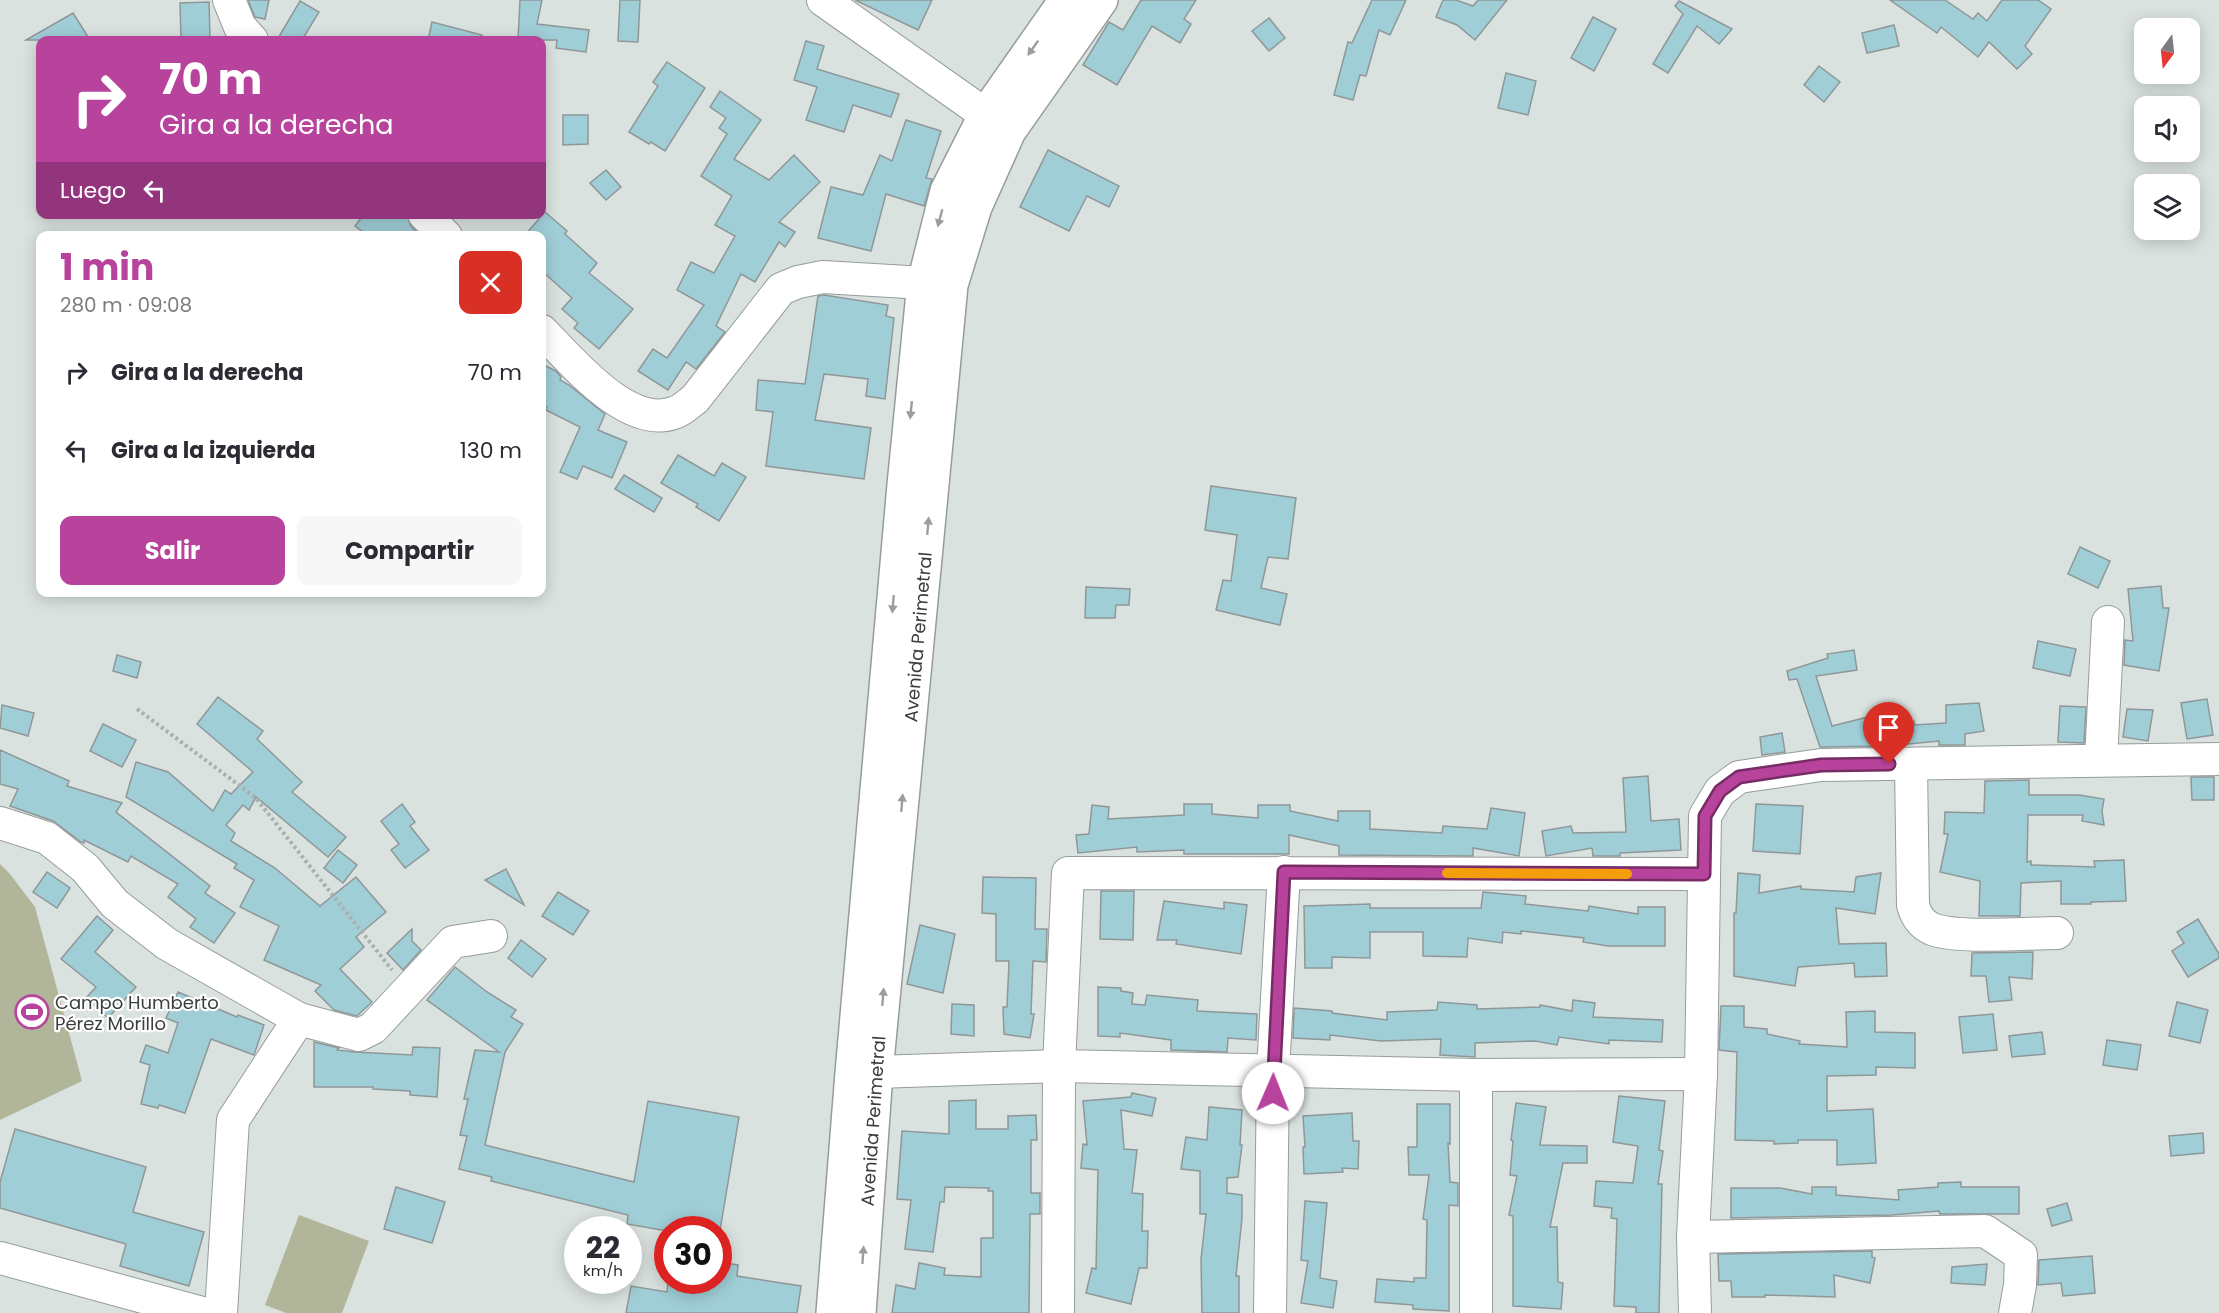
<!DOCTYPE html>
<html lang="es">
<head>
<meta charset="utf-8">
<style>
  body { margin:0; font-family:Poppins,sans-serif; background:#f7f7f7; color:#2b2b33; height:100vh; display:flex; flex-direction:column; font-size:22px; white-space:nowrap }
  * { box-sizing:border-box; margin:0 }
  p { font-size:20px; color:#7c7c81 }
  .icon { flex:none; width:33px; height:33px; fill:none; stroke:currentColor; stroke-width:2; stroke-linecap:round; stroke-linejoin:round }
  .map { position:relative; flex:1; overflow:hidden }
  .sheet { position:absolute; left:36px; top:231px; width:510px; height:366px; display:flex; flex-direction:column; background:#fff; border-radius:12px; box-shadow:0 3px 15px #0003 }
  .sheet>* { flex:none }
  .guide { position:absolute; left:36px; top:36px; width:510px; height:183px; border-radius:12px; box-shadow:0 3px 15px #0003; background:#b8439c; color:#fff; overflow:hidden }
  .needle { width:39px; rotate:195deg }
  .fabs { position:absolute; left:2134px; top:18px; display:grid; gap:12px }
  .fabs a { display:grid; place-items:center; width:66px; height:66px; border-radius:12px; background:#fff; box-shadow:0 3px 15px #0003; font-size:30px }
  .speed { position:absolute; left:564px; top:1216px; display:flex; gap:12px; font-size:30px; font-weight:700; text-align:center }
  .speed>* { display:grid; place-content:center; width:78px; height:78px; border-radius:50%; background:#fff; box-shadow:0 3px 15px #0003; line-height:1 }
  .speed small { font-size:15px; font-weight:400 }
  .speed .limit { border:9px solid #d22; background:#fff; color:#111 }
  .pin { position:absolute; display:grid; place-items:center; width:51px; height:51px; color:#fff; margin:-62px -26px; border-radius:50% 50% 50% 0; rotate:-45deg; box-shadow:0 0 6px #0007 }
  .pin .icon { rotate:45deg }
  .me { position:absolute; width:66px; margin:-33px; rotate:1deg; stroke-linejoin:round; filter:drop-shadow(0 0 4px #0008) }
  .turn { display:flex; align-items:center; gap:21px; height:126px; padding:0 24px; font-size:27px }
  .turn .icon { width:78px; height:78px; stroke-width:2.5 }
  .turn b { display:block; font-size:42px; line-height:51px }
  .then { display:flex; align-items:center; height:57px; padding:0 24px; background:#0003; gap:12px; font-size:22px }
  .round { display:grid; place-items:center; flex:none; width:63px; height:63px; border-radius:12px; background:#f7f7f7 }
  .overview { display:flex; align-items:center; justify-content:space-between; height:102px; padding:0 24px }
  h1 { font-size:36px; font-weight:700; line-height:45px; color:#b8439c }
  .button { display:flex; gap:12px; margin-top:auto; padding:12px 24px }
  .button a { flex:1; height:69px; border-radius:12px; background:#b8439c; color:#fff; font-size:24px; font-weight:700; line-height:69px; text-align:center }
  .button a+a { background:#f7f7f7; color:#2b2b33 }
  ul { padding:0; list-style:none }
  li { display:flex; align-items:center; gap:18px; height:78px; padding:0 24px }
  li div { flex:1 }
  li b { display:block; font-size:22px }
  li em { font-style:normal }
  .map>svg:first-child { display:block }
  .green { fill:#b1b69a }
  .building { fill:#a0ced7; stroke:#8f9798; stroke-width:1.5 }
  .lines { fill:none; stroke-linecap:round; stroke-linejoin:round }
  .minor-casing { stroke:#959d9b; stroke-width:34 }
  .major-casing { stroke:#959d9b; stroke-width:36 }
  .path { stroke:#a9b0af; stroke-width:4; stroke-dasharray:3 3; stroke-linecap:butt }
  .minor { stroke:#fff; stroke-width:32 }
  .major { stroke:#fff; stroke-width:33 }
  .oneway { fill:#9c9e9e }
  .route-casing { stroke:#782c65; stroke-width:15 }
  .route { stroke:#b8439c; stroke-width:10 }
  .slow { stroke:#f59e0b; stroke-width:10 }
  .labels { text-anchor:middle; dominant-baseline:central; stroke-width:4.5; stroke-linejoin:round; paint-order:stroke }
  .street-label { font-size:18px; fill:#393d3c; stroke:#fff }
  .poi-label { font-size:18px; fill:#393d3c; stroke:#fff; text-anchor:start }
</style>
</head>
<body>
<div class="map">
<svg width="2219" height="1313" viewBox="0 0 2219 1313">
  <rect width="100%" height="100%" fill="#dae2e0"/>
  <g class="green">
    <path d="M0 864 10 874 35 907 82 1081 0 1120Z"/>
    <path d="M299 1215 369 1241 342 1313H286L265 1305Z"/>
  </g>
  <g class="building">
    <path d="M248 0H269L265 19 255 17Z"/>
    <path d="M520 0H542L537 24 589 30 586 52 556 48 557 40H518Z"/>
    <path d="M620 0H640L638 42 618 41Z"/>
    <path d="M855 0H932L918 30Z"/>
    <path d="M1141 0H1196L1184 19 1191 24 1180 43 1152 26 1117 85 1083 65 1109 22 1123 30Z"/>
    <path d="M1372 0H1406L1390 35 1379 30 1366 76 1360 75 1353 100 1334 95 1348 42 1352 43Z"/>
    <path d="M1443 0H1456L1473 6 1478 0H1507L1475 40 1457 25 1436 17Z"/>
    <path d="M1890 0H1945L1973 19 1978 13 1987 21 2002 0H2038L2051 9 2025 46 2032 54 2017 69 1989 42 1978 57 1941 27 1937 33Z"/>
    <path d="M300 1 319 12 302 40H277Z"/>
    <path d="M1679 1 1732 29 1719 44 1697 26 1668 73 1653 64 1683 14 1675 6Z"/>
    <path d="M209 2 210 39 181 40 180 3Z"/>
    <path d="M73 13 90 40H26Z"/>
    <path d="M1593 17 1616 29 1594 71 1571 58Z"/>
    <path d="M1269 18 1285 38 1269 51 1252 31Z"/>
    <path d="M432 22 482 35 481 40H428Z"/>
    <path d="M1894 25 1899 46 1867 53 1862 33Z"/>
    <path d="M806 41 824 46 817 69 899 94 891 117 853 105 844 132 806 120 817 87 794 80Z"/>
    <path d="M667 62 705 88 665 151 651 142 649 144 629 132 658 86 653 82Z"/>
    <path d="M1819 66 1840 82 1824 102 1804 85Z"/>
    <path d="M1506 73 1536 81 1528 115 1498 108Z"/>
    <path d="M720 91 761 120 734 159 769 180 794 155 820 182 779 222 795 232 785 247 779 242 755 282 741 274 716 326 725 332 696 369 686 362 668 390 638 371 653 349 667 358 704 305 677 290 691 262 714 273 735 236 715 225 732 196 701 176 727 134 719 128 726 118 710 107Z"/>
    <path d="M563 115H588V144L563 145Z"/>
    <path d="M906 120 941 131 926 178 932 179 924 206 886 194 871 251 818 238 831 187 863 195 880 155 892 161Z"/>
    <path d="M1048 150 1119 186 1109 207 1087 196 1069 231 1020 207Z"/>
    <path d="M606 170 621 187 606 200 590 183Z"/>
    <path d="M545 212 567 231 565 234 597 263 589 273 633 309 599 349 574 328 578 323 562 309 572 298 542 271V236H524Z"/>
    <path d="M364 214H407L411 226 420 236H368L355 226Z"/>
    <path d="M824 295 888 305 886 316 894 318 885 399 866 396 868 379 824 374 815 420 871 428 864 479 766 466 773 412 756 410 758 380 805 384 818 296Z"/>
    <path d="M542 364 556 371 561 377 560 380 569 385 605 414 598 430 627 442 612 478 583 466 577 479 560 472 580 427 546 410 547 406 542 416Z"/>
    <path d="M678 455 714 476 722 463 746 477 719 521 696 507 698 504 661 483Z"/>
    <path d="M624 475 662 498 654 512 615 489Z"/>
    <path d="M1211 486 1296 498 1288 559 1268 557 1261 588 1287 594 1280 625 1216 610 1223 580 1231 581 1237 535 1205 530Z"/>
    <path d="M2080 547 2110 561 2098 588 2068 574Z"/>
    <path d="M2161 586 2163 608H2169L2159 671 2124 665 2125 640 2133 641 2128 589Z"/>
    <path d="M1086 587 1130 589 1129 605H1116L1115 618H1085Z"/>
    <path d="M2038 641 2076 649 2070 676 2033 668Z"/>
    <path d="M1854 650 1857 670 1816 676 1832 726 1872 716 1875 725 1914 721V725L1946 723V705L1979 703 1984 731 1965 734V745H1939V741L1888 746 1820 747 1797 679 1789 680 1787 671 1828 658 1827 654Z"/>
    <path d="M117 655 141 662 137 678 113 671Z"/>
    <path d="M218 697 263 731 257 739 302 782 292 792 346 837 328 857 256 797 249 810 243 805 226 825 235 833 231 841 275 868 320 906 356 877 386 912 356 937 364 947 340 969 372 1002 357 1016 334 1010 315 991 321 985 264 960 279 926 240 907 254 880 234 868 237 864 126 797 136 762 168 772 213 811 225 790 231 794 253 772 197 724Z"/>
    <path d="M2207 699 2213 735 2187 739 2181 703Z"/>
    <path d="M2 705 34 713 28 736 0 728Z"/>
    <path d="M2060 706 2086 707 2084 743 2058 742Z"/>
    <path d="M2127 709 2153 710 2148 741 2123 737Z"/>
    <path d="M103 724 136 740 122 767 90 751Z"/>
    <path d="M1782 733 1785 752 1762 755 1760 737Z"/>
    <path d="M0 750 69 781 67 786 122 803 116 812 210 886 205 893 235 913 214 943 190 927 196 919 168 897 178 884 131 856 128 862 84 840V843L81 842 53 821 10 806 18 789 0 784Z"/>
    <path d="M1648 776 1651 821 1679 819 1681 850 1620 853V856H1593L1592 848 1546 856 1542 831 1571 826 1573 833 1626 832 1623 778Z"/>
    <path d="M2191 777H2214V800H2192Z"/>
    <path d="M2029 780V795H2079L2104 799 2102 811 2104 825 2082 821 2083 815H2028L2027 862 2031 861V865L2095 867 2094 861 2124 860 2126 901 2091 902V904H2061V881L2021 883 2020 916H1979L1980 881 1940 872 1948 834H1944L1945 812 1984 813 1985 781Z"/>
    <path d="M402 804 415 822 410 826 429 850 405 868 391 850 399 844 381 821Z"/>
    <path d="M1184 804H1212V814L1258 818V805H1290V811L1338 821V811H1370V829L1442 833 1443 826 1487 829 1491 808 1525 813 1519 856 1473 848V856L1339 855V846L1289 835V854H1184V850L1137 852V847L1078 853 1076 835 1089 834 1092 805 1109 807 1108 819 1184 815Z"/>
    <path d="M1756 804 1803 806 1800 854 1753 851Z"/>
    <path d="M338 850 357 865 343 883 324 868Z"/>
    <path d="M506 869 524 905 485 880Z"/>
    <path d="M47 872 70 888 57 908 33 892Z"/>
    <path d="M1738 873 1760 875 1759 893 1801 886V889L1854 892 1856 877 1881 873 1875 914 1836 908 1839 944 1886 943 1887 976 1855 977 1854 963 1798 967 1795 986 1734 976V913H1736Z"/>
    <path d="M983 877 1036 878 1035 929H1047L1046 962 1033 961 1031 1014H1034L1030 1038 1004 1034 1003 1007H1007L1009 961H996V914L982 913Z"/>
    <path d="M1101 891H1134L1133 940 1100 939Z"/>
    <path d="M558 892 589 911 573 935 542 916Z"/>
    <path d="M1483 892 1526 896 1525 904 1588 911 1589 906 1638 914V907H1665V946H1608L1583 942 1584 938 1521 931V934L1503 932 1502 943 1468 938 1467 957 1423 956V932H1370V958L1332 957V968H1305L1304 906 1370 904V908H1481Z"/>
    <path d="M1164 901 1224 909V902L1247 905 1241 954 1176 944 1177 940H1157Z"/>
    <path d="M97 916 113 930 95 952 136 987 108 1018 86 998 96 987 61 959Z"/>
    <path d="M2198 919 2219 954V958L2188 977 2172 951 2184 943 2177 932Z"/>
    <path d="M920 925 955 934 943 993 907 984Z"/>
    <path d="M412 929V941L421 950 403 970 387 953Z"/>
    <path d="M521 940 546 959 532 977 508 958Z"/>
    <path d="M2033 952 2032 979 2009 977 2012 1000 1989 1002 1986 976H1971L1972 953Z"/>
    <path d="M455 967 487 992 516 1010 511 1017 523 1024 505 1052 485 1145 634 1182 648 1101 739 1117 720 1230H661L627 1224 628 1215 491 1181 492 1177 459 1169 467 1136 460 1135 468 1099H464L475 1050 499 1052 427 1000Z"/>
    <path d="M1098 987 1121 988V991L1133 993 1132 1004 1145 1005 1147 995 1198 1000 1197 1011 1257 1014 1256 1040 1228 1038 1227 1052 1171 1050V1040L1120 1033V1037L1098 1036Z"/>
    <path d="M178 992 237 1017 238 1015 264 1025 254 1055 211 1039 185 1113 159 1105 158 1108 141 1104 150 1065 140 1062 146 1045 168 1053 178 1023 166 1018Z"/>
    <path d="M1573 1000 1595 1003 1593 1017 1663 1020 1662 1042 1609 1040V1044L1559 1037 1557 1045 1535 1041 1475 1043V1057L1440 1055 1441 1039 1381 1041 1330 1035V1040L1293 1038 1294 1008 1332 1011V1013L1387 1020V1012L1437 1010 1438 1002 1477 1005V1009L1540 1007V1005L1572 1011Z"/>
    <path d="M2177 1002 2208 1010 2200 1043 2169 1036Z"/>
    <path d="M952 1004 974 1005V1036L951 1034Z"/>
    <path d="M1721 1006H1744V1027L1767 1029V1034L1800 1041 1799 1044 1847 1047 1846 1012 1875 1011V1032L1915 1033V1068L1876 1067V1075L1827 1076V1111L1873 1109 1876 1163 1837 1165V1140H1798V1143L1774 1144V1141L1735 1140 1737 1052 1719 1050Z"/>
    <path d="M1993 1014 1997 1050 1963 1053 1959 1017Z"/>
    <path d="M2042 1032 2045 1054 2012 1057 2009 1036Z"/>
    <path d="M2107 1040 2141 1045 2137 1070 2103 1065Z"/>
    <path d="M314 1042 339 1048 337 1050 355 1052 412 1055 413 1047 440 1048 437 1097 410 1095V1091L373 1089V1087H314Z"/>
    <path d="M1132 1093 1156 1098 1152 1116 1121 1110 1124 1149 1137 1150 1132 1193 1143 1194 1142 1231H1148L1147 1268H1139L1131 1304 1086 1293 1092 1268 1096 1269 1098 1170 1081 1168 1083 1144 1087 1145 1083 1101 1131 1097Z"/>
    <path d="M1619 1096 1665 1101 1659 1150 1663 1151 1658 1184H1662L1659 1313H1636V1307L1614 1306 1617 1219 1611 1218 1612 1208 1594 1206 1596 1181 1633 1183 1638 1146 1613 1142Z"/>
    <path d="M976 1100V1129H1008V1116L1036 1115 1037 1140H1031V1193H1040V1214H1030L1029 1313H892L896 1285 915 1289 919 1263 945 1268 944 1275 981 1277V1238H993V1191H988L989 1188 945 1187 944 1202H940L933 1252 905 1249 911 1200 897 1199 902 1131 949 1134V1101Z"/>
    <path d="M1516 1103 1546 1107 1540 1145 1587 1146V1163H1563L1550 1227H1557L1558 1282 1563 1283 1561 1309 1513 1306V1216L1509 1215 1517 1176 1510 1175 1513 1141 1511 1140Z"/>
    <path d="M1417 1104H1450V1144L1448 1143 1450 1182 1458 1183V1206L1449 1205V1311L1413 1309V1305L1375 1302 1377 1279 1414 1282V1278H1426L1427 1220 1423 1219 1429 1175H1409L1408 1147H1417Z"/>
    <path d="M1209 1107 1242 1110 1240 1145H1242L1238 1177 1227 1178V1193L1242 1195V1218L1236 1276H1239V1313H1202L1201 1259 1206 1214H1200V1171L1181 1169 1186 1137 1207 1140Z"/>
    <path d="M1352 1113 1353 1141H1359L1358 1169 1342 1168 1343 1172 1304 1174 1303 1147H1305L1303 1116Z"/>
    <path d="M15 1129 146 1167 133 1212 204 1232 189 1286 120 1266 126 1244 0 1208V1182Z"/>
    <path d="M2203 1133 2204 1153 2171 1156 2169 1136Z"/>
    <path d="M1961 1182V1187H2019V1214H1940L1939 1211 1892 1215 1731 1218V1188H1780L1812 1194V1187H1836V1195L1899 1200 1898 1190 1938 1187V1183Z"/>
    <path d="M396 1187 445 1202 432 1243 384 1229Z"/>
    <path d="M1305 1201 1327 1203 1320 1278 1337 1281 1333 1308 1301 1303 1308 1261 1301 1260Z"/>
    <path d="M2067 1203 2072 1220 2052 1226 2047 1209Z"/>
    <path d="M1872 1251V1257L1875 1258 1870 1283 1834 1275 1835 1297 1765 1295V1297H1732L1731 1281H1719L1718 1254Z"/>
    <path d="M2092 1256 2095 1293 2063 1296 2061 1283 2038 1285 2039 1260Z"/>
    <path d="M718 1262 738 1265 737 1276 801 1286 797 1313H626L631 1286 667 1292 668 1281H718Z"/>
    <path d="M1987 1264 1985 1285 1951 1283 1952 1267Z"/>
  </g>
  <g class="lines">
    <defs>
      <g id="minor">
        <path d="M229 0 240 27 252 40"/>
        <path d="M823 0 1006 129"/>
        <path d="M424 214 446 236"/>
        <path d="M542 331C571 360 629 432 676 412 683 410 689 403 695 399L781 289 798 282 823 277 924 283"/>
        <path d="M2101 760 2108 622"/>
        <path d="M1911 764 1913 905C1916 916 1921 924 1932 929 1958 939 2026 933 2057 933"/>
        <path d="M0 823 47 838 85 868 115 904 167 944 299 1019 233 1120 221 1313"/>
        <path d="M299 1019 359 1035 373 1028 453 942 491 936"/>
        <path d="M876 1072 1059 1066 1476 1075 1701 1074"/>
        <path d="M1476 1075V1313"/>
        <path d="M1693 1237 1985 1231 2021 1255 2020 1285 2015 1313"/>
        <path d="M0 1258 202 1313"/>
        <path d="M1058 1313 1059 1066 1068 873 1704 874"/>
        <path d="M1270 1313 1273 1071 1284 872"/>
        <path d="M1695 1313 1693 1237 1701 1074 1705 816 1720 791 1739 777 1821 765 2219 759"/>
      </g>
      <g id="major">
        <path d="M833 1313 852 1073 904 485 924 283 947 191 986 114 1066 0"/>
        <path d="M859 1313 876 1072 951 285 975 207 1009 131 1101 0"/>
      </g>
    </defs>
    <use href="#minor" class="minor-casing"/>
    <use href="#major" class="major-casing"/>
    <path class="path" d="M137 709 255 797 392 970"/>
    <use href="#minor" class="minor"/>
    <use href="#major" class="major"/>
  </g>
  <defs><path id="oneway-solid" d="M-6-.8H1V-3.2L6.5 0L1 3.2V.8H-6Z" transform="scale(1.5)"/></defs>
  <g class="oneway">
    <use href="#oneway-solid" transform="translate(1033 48) rotate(125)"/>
    <use href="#oneway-solid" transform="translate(940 218) rotate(105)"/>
    <use href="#oneway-solid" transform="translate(911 410) rotate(96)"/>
    <use href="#oneway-solid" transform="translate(928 526) rotate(-85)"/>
    <use href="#oneway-solid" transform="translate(893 604) rotate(95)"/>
    <use href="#oneway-solid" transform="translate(902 803) rotate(-85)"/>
    <use href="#oneway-solid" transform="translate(883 997) rotate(-85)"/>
    <use href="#oneway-solid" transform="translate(863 1255) rotate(-86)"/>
  </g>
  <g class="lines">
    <defs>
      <path id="route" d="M1273 1093 1284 872 1704 874 1705 816 1720 791 1739 777 1821 765 1889 764"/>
    </defs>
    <use href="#route" class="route-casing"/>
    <use href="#route" class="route"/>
    <path class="slow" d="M1447 873 1627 874"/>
  </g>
  <defs>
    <symbol id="stadium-ring" viewBox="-11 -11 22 22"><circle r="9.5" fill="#fff" stroke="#b8439c" stroke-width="1.5"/><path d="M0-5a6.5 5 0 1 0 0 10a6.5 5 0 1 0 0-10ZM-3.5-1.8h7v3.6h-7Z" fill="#b8439c"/></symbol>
  </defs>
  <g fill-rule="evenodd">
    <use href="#stadium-ring" x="13" y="993" width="38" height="38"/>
  </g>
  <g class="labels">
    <g class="street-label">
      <text transform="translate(918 637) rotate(-85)">Avenida Perimetral</text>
      <text transform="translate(873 1121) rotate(-86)">Avenida Perimetral</text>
    </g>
    <g class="poi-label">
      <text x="55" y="1002">Campo Humberto<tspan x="55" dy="21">Pérez Morillo</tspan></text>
    </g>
  </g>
</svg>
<div class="fabs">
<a><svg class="needle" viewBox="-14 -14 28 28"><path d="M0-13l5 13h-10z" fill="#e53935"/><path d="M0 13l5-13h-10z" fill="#7c7c81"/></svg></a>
<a><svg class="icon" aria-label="sound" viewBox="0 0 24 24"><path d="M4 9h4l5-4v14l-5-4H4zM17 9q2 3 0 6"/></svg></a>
<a><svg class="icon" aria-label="layers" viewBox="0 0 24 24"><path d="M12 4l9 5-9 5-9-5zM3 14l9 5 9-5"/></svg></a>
</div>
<div class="speed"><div>22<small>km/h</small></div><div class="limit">30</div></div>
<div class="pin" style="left:1889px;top:764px;background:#d93025"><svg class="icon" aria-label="arrive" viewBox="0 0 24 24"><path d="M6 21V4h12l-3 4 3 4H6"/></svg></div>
<svg class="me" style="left:1273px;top:1093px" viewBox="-20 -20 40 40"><circle r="19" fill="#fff"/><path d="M0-13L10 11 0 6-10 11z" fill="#b8439c"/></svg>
<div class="guide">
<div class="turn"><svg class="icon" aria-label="right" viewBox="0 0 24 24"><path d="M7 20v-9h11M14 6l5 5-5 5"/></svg><div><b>70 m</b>Gira a la derecha</div></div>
<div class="then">Luego<svg class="icon" aria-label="left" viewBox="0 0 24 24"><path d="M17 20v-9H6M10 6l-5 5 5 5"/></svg></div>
</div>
<section class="sheet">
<div class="overview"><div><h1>1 min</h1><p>280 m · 09:08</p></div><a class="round" style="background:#d93025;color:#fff"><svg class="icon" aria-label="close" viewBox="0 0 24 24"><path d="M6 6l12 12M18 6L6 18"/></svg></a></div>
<ul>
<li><svg class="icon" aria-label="right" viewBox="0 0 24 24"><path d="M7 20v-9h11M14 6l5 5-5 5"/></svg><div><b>Gira a la derecha</b></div><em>70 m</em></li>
<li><svg class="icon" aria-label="left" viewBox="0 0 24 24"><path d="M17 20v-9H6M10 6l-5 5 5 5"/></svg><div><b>Gira a la izquierda</b></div><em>130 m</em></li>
</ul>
<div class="button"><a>Salir</a><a>Compartir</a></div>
</section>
</div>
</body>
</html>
